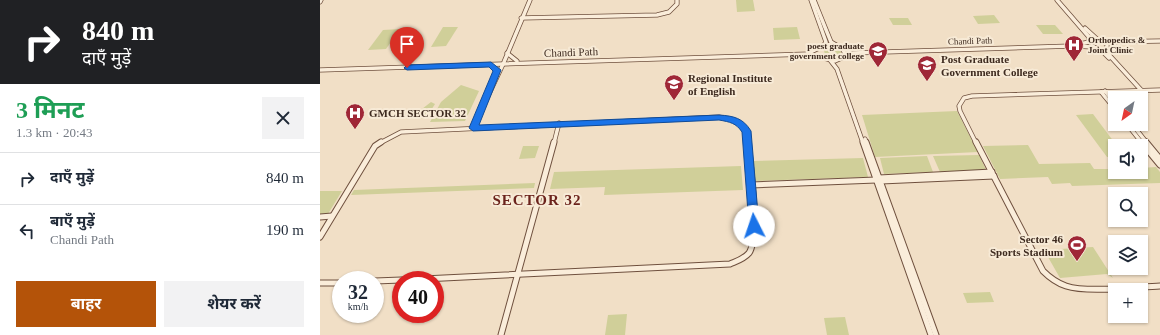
<!DOCTYPE html>
<html lang="hi">
<head>
<meta charset="utf-8">
<style>
  body { margin:0; font-family:"Times New Roman","Noto Sans Devanagari",serif; background:#f2f2f3; color:#1f2937; height:100vh; display:flex; flex-direction:column; font-size:15px; white-space:nowrap }
  * { box-sizing:border-box; margin:0 }
  p { font-size:13px; color:#747a83 }
  .icon { flex:none; width:22px; height:22px; fill:none; stroke:currentColor; stroke-width:2; stroke-linecap:round; stroke-linejoin:round }
  .map { position:relative; flex:1; overflow:hidden }
  .panel { display:flex; flex-direction:column; background:#fff; width:320px }
  .panel>* { flex:none }
  .top-card { background:#202124; color:#fff; overflow:hidden }
  .needle { width:26px; rotate:213deg }
  .controls { position:absolute; left:788px; top:91px; display:grid; gap:8px }
  .controls a { display:grid; place-items:center; width:40px; height:40px; border-radius:0px; background:#fff; box-shadow:0 1px 3px #0004; font-size:20px }
  .speed { position:absolute; left:12px; top:271px; display:flex; gap:8px; font-size:20px; font-weight:700; text-align:center }
  .speed>* { display:grid; place-content:center; width:52px; height:52px; border-radius:50%; background:#fff; box-shadow:0 1px 3px #0004; line-height:1 }
  .speed small { font-size:10px; font-weight:400 }
  .speed .limit { border:6px solid #d22; background:#fff; color:#111 }
  .pin { position:absolute; display:grid; place-items:center; width:34px; height:34px; color:#fff; margin:-41px -17px; border-radius:50% 50% 50% 0; rotate:-45deg; box-shadow:0 0 4px #0007 }
  .pin .icon { rotate:45deg }
  .me { position:absolute; width:44px; margin:-22px; rotate:356deg; stroke-linejoin:round; filter:drop-shadow(0 0 3px #0008) }
  .turn { display:flex; align-items:center; gap:14px; height:84px; padding:0 16px; font-size:18px }
  .turn .icon { width:52px; height:52px; stroke-width:2.5 }
  .turn b { display:block; font-size:28px; line-height:34px }
  .round { display:grid; place-items:center; flex:none; width:42px; height:42px; border-radius:0px; background:#f2f2f3 }
  .head { display:flex; align-items:center; justify-content:space-between; height:68px; padding:0 16px }
  h1 { font-size:24px; font-weight:700; line-height:30px; color:#1e9e55 }
  .button { display:flex; gap:8px; margin-top:auto; padding:8px 16px }
  .button a { flex:1; height:46px; border-radius:0px; background:#b45309; color:#fff; font-size:16px; font-weight:700; line-height:46px; text-align:center }
  .button a+a { background:#f2f2f3; color:#1f2937 }
  ul { padding:0; list-style:none }
  li { display:flex; align-items:center; gap:12px; height:52px; padding:0 16px; border-top:1px solid #e0e1e3 }
  li div { flex:1 }
  li b { display:block; font-size:15px }
  li em { font-style:normal }
  main { display:flex; flex:1; min-height:0 }
  .map>svg:first-child { display:block }
  .green { fill:#d0cf99 }
  .lines { fill:none; stroke-linecap:round; stroke-linejoin:round }
  .secondary-far1-casing { stroke:#6f503e; stroke-width:5 }
  .secondary-casing { stroke:#6f503e; stroke-width:7 }
  .secondary-far1 { stroke:#faedda; stroke-width:3.5 }
  .secondary { stroke:#faedda; stroke-width:5 }
  .route { fill:#1a73e8; stroke:#114b97 }
  .labels { text-anchor:middle; dominant-baseline:central; stroke-width:4; stroke-linejoin:round; paint-order:stroke }
  .far-poi-label { font-size:9px; font-weight:bold; fill:#3d2a1f; stroke:#f7ead6; text-anchor:start }
  .far-street-label { font-size:9px; fill:#3d2a1f; stroke:#f7ead6 }
  .street-label { font-size:11px; fill:#3d2a1f; stroke:#f7ead6 }
  .poi-label { font-size:11px; font-weight:bold; fill:#3d2a1f; stroke:#f7ead6; text-anchor:start }
  .district-label { font-size:15px; font-weight:bold; letter-spacing:1px; fill:#6b231c; stroke:#f7ead6 }
</style>
</head>
<body>
<main>
<section class="panel">
<div class="top-card">
<div class="turn"><svg class="icon" aria-label="right" viewBox="0 0 24 24"><path d="M7 20v-9h11M14 6l5 5-5 5"/></svg><div><b>840 m</b>दाएँ मुड़ें</div></div>
</div>
<div class="head"><div><h1>3 मिनट</h1><p>1.3 km · 20:43</p></div><a class="round"><svg class="icon" aria-label="close" viewBox="0 0 24 24"><path d="M6 6l12 12M18 6L6 18"/></svg></a></div>
<ul>
<li><svg class="icon" aria-label="right" viewBox="0 0 24 24"><path d="M7 20v-9h11M14 6l5 5-5 5"/></svg><div><b>दाएँ मुड़ें</b></div><em>840 m</em></li>
<li><svg class="icon" aria-label="left" viewBox="0 0 24 24"><path d="M17 20v-9H6M10 6l-5 5 5 5"/></svg><div><b>बाएँ मुड़ें</b><p>Chandi Path</p></div><em>190 m</em></li>
</ul>
<div class="button"><a>बाहर</a><a>शेयर करें</a></div>
</section>
<div class="map">
<svg width="840" height="335" viewBox="0 0 840 335">
  <rect width="100%" height="100%" fill="#f1dfc6"/>
  <g class="green">
    <path d="M416 0H433L435 11 417 12Z"/>
    <path d="M674 15 680 23 658 24 653 16Z"/>
    <path d="M569 18H588L592 25H573Z"/>
    <path d="M716 25H735L743 34H723Z"/>
    <path d="M123 27H138L126 46 111 47Z"/>
    <path d="M477 27 480 39 454 40 453 28Z"/>
    <path d="M80 29 66 49 48 50 63 30Z"/>
    <path d="M511 47 520 49 521 53 520 56 511 58 505 55 504 50Z"/>
    <path d="M141 85 159 91 145 121 110 122 121 102Z"/>
    <path d="M111 102 115 104 106 118 89 119Z"/>
    <path d="M637 111 658 152 555 157 542 115Z"/>
    <path d="M773 114 797 146H795V157H787L756 115Z"/>
    <path d="M708 145 719 164 770 163 774 169H795V172H821V168L836 167 840 172V183L752 186 750 183 732 184 728 177 680 179 663 146Z"/>
    <path d="M203 146H219L215 158 199 159Z"/>
    <path d="M659 155 666 170 620 172 613 156Z"/>
    <path d="M607 156 613 172 564 174 560 158Z"/>
    <path d="M543 158 548 177 435 181 433 161Z"/>
    <path d="M421 166 423 190 284 195 285 187 230 189 234 172Z"/>
    <path d="M215 183 214 188 31 195 34 190Z"/>
    <path d="M0 191H22L8 214H0Z"/>
    <path d="M773 247 793 278 787 274 740 278 724 250Z"/>
    <path d="M670 292 674 302 647 303 643 293Z"/>
    <path d="M307 314 305 335H285L288 315Z"/>
    <path d="M525 317 529 335H507L504 318Z"/>
  </g>
  <g class="lines">
    <defs>
      <g id="secondary-far1">
        <path d="M491 0 506 42 504 45"/>
        <path d="M494 0 511 42 516 45"/>
        <path d="M737 0 769 37V42"/>
        <path d="M0 2 1 0"/>
        <path d="M201 18 337 15 349 12 357 4V0"/>
        <path d="M765 28 777 39"/>
        <path d="M770 40H780L787 44V51L790 56 822 91"/>
        <path d="M785 42 840 41"/>
        <path d="M760 44 769 42"/>
        <path d="M772 46 782 51 789 58"/>
        <path d="M187 53 197 61"/>
        <path d="M488 53C500 49 508 40 521 47L526 55"/>
        <path d="M510 60 517 69 543 143"/>
        <path d="M0 70 489 54 515 61 533 53 752 46 774 47"/>
        <path d="M785 91 795 104"/>
        <path d="M781 92 795 109"/>
        <path d="M807 124 822 143"/>
        <path d="M812 124 827 143"/>
        <path d="M153 128 184 62 210 0"/>
        <path d="M545 139 546 143"/>
        <path d="M60 143 81 132 399 117C418 120 426 122 428 143"/>
        <path d="M234 143 239 123"/>
        <path d="M656 143 640 111 639 106 644 98 652 96 840 90"/>
      </g>
      <g id="secondary">
        <path d="M543 142 611 335"/>
        <path d="M546 142 616 335"/>
        <path d="M656 142 723 271C730 278 737 283 746 286 767 293 816 287 840 286"/>
        <path d="M821 142 840 165"/>
        <path d="M826 142 840 159"/>
        <path d="M559 178 672 172"/>
        <path d="M561 181 674 176"/>
        <path d="M431 185 556 180"/>
        <path d="M0 217 12 216"/>
        <path d="M0 237 55 146 61 142"/>
        <path d="M83 280 410 264C417 261 424 259 429 253 440 237 430 164 428 142"/>
        <path d="M55 281 81 280"/>
        <path d="M0 283H21"/>
        <path d="M181 335 234 142"/>
      </g>
    </defs>
    <use href="#secondary-far1" class="secondary-far1-casing"/>
    <use href="#secondary" class="secondary-casing"/>
    <use href="#secondary-far1" class="secondary-far1"/>
    <use href="#secondary" class="secondary"/>
  </g>
  <path class="route" d="M171 62 181 70 159 125 399 115C414 116 423 118 431 131L439 226 437 229 434 230 429 226 422 132C416 123 410 122 399 120L153 131 149 128 173 71 169 67 87 70 84 68 87 65Z"/>
  <defs>
    <symbol id="hospital-pin" viewBox="-11 -11 22 30"><path d="M0 17L-7.5 6A9.5 9.5 0 1 1 7.5 6Z" fill="#9f2737" stroke="#f7ead6"/><path d="M-5-5h3v3.5h4V-5h3V5h-3V1.5h-4V5h-3Z" fill="#fff"/></symbol>
    <symbol id="university-pin" viewBox="-11 -11 22 30"><path d="M0 17L-7.5 6A9.5 9.5 0 1 1 7.5 6Z" fill="#9f2737" stroke="#f7ead6"/><path d="M0-5L7-2L0 1L-7-2ZM-4 1L0 2.5L4 1V4Q0 6-4 4Z" fill="#fff"/></symbol>
    <symbol id="stadium-pin" viewBox="-11 -11 22 30"><path d="M0 17L-7.5 6A9.5 9.5 0 1 1 7.5 6Z" fill="#9f2737" stroke="#f7ead6"/><path d="M0-5a6.5 5 0 1 0 0 10a6.5 5 0 1 0 0-10ZM-3.5-1.8h7v3.6h-7Z" fill="#fff"/></symbol>
  </defs>
  <g fill-rule="evenodd">
    <use href="#hospital-pin" x="743" y="34" width="22" height="30"/>
    <use href="#university-pin" x="547" y="40" width="22" height="30"/>
    <use href="#university-pin" x="596" y="54" width="22" height="30"/>
    <use href="#university-pin" x="343" y="73" width="22" height="30"/>
    <use href="#hospital-pin" x="24" y="102" width="22" height="30"/>
    <use href="#stadium-pin" x="746" y="234" width="22" height="30"/>
  </g>
  <g class="labels">
    <g class="far-poi-label">
      <text x="768" y="40">Orthopedics &amp;<tspan x="768" dy="10">Joint Clinic</tspan></text>
      <text x="544" y="46" text-anchor="end">poest graduate<tspan x="544" dy="10">government college</tspan></text>
    </g>
    <g class="far-street-label">
      <text transform="translate(650 41) rotate(-2)">Chandi Path</text>
    </g>
    <g class="street-label">
      <text transform="translate(251 52) rotate(-2)">Chandi Path</text>
    </g>
    <g class="poi-label">
      <text x="621" y="59">Post Graduate<tspan x="621" dy="13">Government College</tspan></text>
      <text x="368" y="78">Regional Institute<tspan x="368" dy="13">of English</tspan></text>
      <text x="49" y="113">GMCH SECTOR 32</text>
      <text x="743" y="239" text-anchor="end">Sector 46<tspan x="743" dy="13">Sports Stadium</tspan></text>
    </g>
    <g class="district-label">
      <text x="217" y="200">SECTOR 32</text>
    </g>
  </g>
</svg>
<div class="controls">
<a><svg class="needle" viewBox="-14 -14 28 28"><path d="M0-13l5 13h-10z" fill="#e53935"/><path d="M0 13l5-13h-10z" fill="#747a83"/></svg></a>
<a><svg class="icon" aria-label="sound" viewBox="0 0 24 24"><path d="M4 9h4l5-4v14l-5-4H4zM17 9q2 3 0 6"/></svg></a>
<a><svg class="icon" aria-label="search" viewBox="0 0 24 24"><circle cx="10" cy="10" r="6"/><path d="M15 15l6 6"/></svg></a>
<a><svg class="icon" aria-label="layers" viewBox="0 0 24 24"><path d="M12 4l9 5-9 5-9-5zM3 14l9 5 9-5"/></svg></a>
<a>+</a>
</div>
<div class="speed"><div>32<small>km/h</small></div><div class="limit">40</div></div>
<div class="pin" style="left:87px;top:68px;background:#d93025"><svg class="icon" aria-label="arrive" viewBox="0 0 24 24"><path d="M6 21V4h12l-3 4 3 4H6"/></svg></div>
<svg class="me" style="left:434px;top:226px" viewBox="-20 -20 40 40"><circle r="19" fill="#fff"/><path d="M0-13L10 11 0 6-10 11z" fill="#1a73e8"/></svg>
</div>
</main>
</body>
</html>
